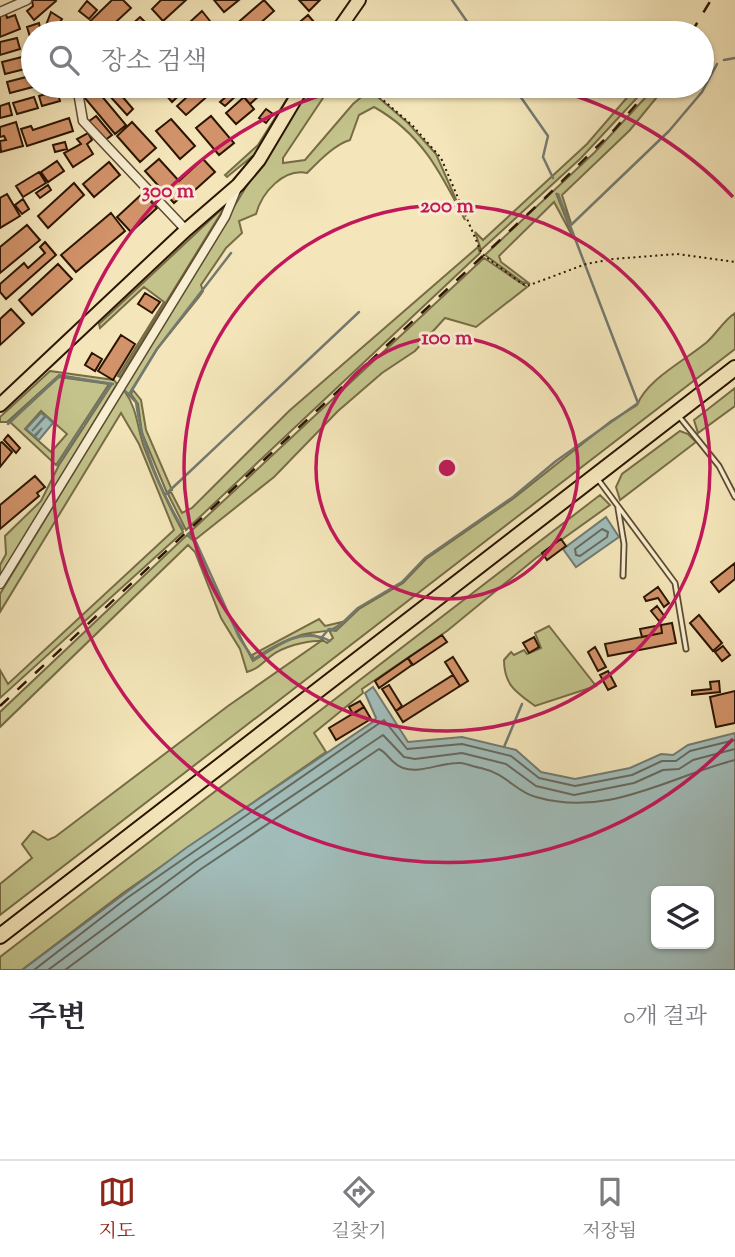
<!DOCTYPE html>
<html lang="ko">
<meta charset="utf-8">
<style>
:root{--surface:#fff;--page:#f7f7f7;--text:#2b2b33;--muted:#7c7c81;--line:#e1e1e2;--accent:#8f2418}
body{margin:0;font-family:"Sorts Mill Goudy","Noto Serif KR",serif;background:var(--page);color:var(--text)}
.controls{position:absolute;right:21px;bottom:21px;display:grid;overflow:hidden;border-radius:10px;box-shadow:0 2px 5px #0004}
.controls button{width:63px;height:63px;display:grid;place-items:center;padding:0;border:0;border-bottom:2px solid var(--line);background:var(--surface);color:var(--text);font:35px sans-serif}
.list{margin:0;padding:0;list-style:none}
h2{display:flex;justify-content:space-between;align-items:center;height:91px;margin:0;padding:0 28px;font-size:30px}
h2 small{font-size:23px;font-weight:400;color:var(--muted)}
.icon{flex:none;width:38px;height:38px;fill:none;stroke:currentColor;stroke-width:2;stroke-linecap:round;stroke-linejoin:round}
.map{position:relative;flex:none;width:735px;height:970px;overflow:hidden}
.search{position:absolute;background:var(--surface);box-shadow:0 2px 5px #0004;left:21px;right:21px;top:21px;height:77px;display:flex;align-items:center;gap:18px;box-sizing:border-box;padding:0 24px;border-radius:38px;color:var(--muted);font-size:26px}
.sheet{height:189px;background:var(--surface)}
nav{display:flex;justify-content:space-around;align-items:center;box-sizing:border-box;height:98px;border-top:2px solid var(--line);background:var(--surface);font-size:19px;color:var(--muted)}
nav a{display:grid;justify-items:center;gap:4px}
nav .on{color:var(--accent)}
.map>svg:first-child{display:block}
.green{fill:#c3c38b;stroke:#776c46;stroke-width:2;fill-rule:evenodd}
.water{fill:#a1bdba;stroke:#727a70;stroke-width:2;fill-rule:evenodd}
.lines{fill:none;stroke-linecap:round;stroke-linejoin:round}
.shore{stroke:#66695e;stroke-width:2}
.stream{stroke:#727a70;stroke-width:2.5}
.building{fill:#d3936a;stroke:#2b1502;stroke-width:2}
.lane-casing{stroke:#5d4930;stroke-width:7}
.street-casing{stroke:#5d4930;stroke-width:11}
.primary-casing{stroke:#2b1502;stroke-width:16}
.highway-casing{stroke:#2b1502;stroke-width:18}
.path{stroke:#2b1502;stroke-width:2;stroke-dasharray:2 3.5;stroke-linecap:butt}
.lane{stroke:#f8efd2;stroke-width:3.5}
.street{stroke:#f8efd2;stroke-width:8}
.primary{stroke:#f4e6ba;stroke-width:12}
.highway{stroke:#f4e6ba;stroke-width:14}
.rail{stroke:#2b1502;stroke-width:2.5;stroke-dasharray:12 12;stroke-linecap:butt}
.ring{fill:none;stroke:#c2185b;stroke-width:3.5}
.centre{fill:#c2185b;stroke:#f8efd2;stroke-width:3.5}
.ring-label{font-size:21px;text-anchor:middle;font-weight:bold;fill:#c2185b;stroke:#f8efd2;stroke-width:6;stroke-linejoin:round;paint-order:stroke}
</style>
<div class="map">
<svg width="735" height="970" viewBox="0 0 735 970">
<rect width="100%" height="100%" fill="#f4e6ba"/>
<filter id="stains"><feTurbulence type="fractalNoise" baseFrequency=".00286" numOctaves="4"/><feColorMatrix values="0 0 0 0 .2 0 0 0 0 .09 0 0 0 0 .02 0 0 0 .5 -.17"/></filter>
<radialGradient id="worn" r=".72"><stop offset=".6" stop-color="#630" stop-opacity="0"/><stop offset="1" stop-color="#630" stop-opacity=".3"/></radialGradient>
<path class="green" d="M295,86H299L260,150L227,177L225,175L258,145Z
M307,86H331L283,158V163L305,160L353,104L365,94L357,86H365L408,123L436,154L465,220C441,173 421,133 374,107L359,115L350,140C335,144 318,162 307,173C284,168 262,192 256,214L239,221L242,233L226,248L201,285L203,291L199,297L157,349L129,394L125,392C137,408 137,427 144,447C155,476 168,505 183,532L0,698V670L8,684L174,530L139,444L121,413L0,612V594Z
M637,86H648L581,158L481,250L475,232L483,240L587,144Z
M656,86H666L630,130L562,195L571,223L556,193L574,239L554,202L499,256L501,262L530,284L522,282L485,255L595,152Z
M226,205L120,377L118,376L164,302L144,287L100,328L99,324Z
M478,247L480,253L186,530L168,494L171,492L182,513L192,508L289,411Z
M484,258L527,287L476,327L445,318L415,351L382,373L338,411L274,477L196,539L189,533Z
M735,313V349L0,915V884L32,858L22,844L33,831L48,840L55,837L228,706L321,641C307,640 282,647 271,656C261,664 259,668 247,672L240,649L221,618L195,552L188,545L0,727V712L187,535L196,543L209,577L253,661C268,652 294,633 312,635C318,635 322,640 327,643L333,638L329,630L336,631L359,609L403,583L426,559L514,498L611,421L637,405C647,379 686,360 707,342C717,333 724,320 735,313Z
M50,371L114,380L117,384L0,578V565L6,554L5,536L41,501L59,465L112,384L59,375L7,422H0V417Z
M59,377L109,384L56,465L10,422ZM41,411L67,434L51,452L25,429Z
M735,388V406L698,433L694,420Z
M133,390L141,400L146,430L172,490L167,493L142,433L138,404L131,394Z
M680,431L688,434L696,442L620,500L616,487L622,474Z
M600,495L610,505L536,558L447,631L362,689L363,693L314,733L326,752L123,893L22,970H0V957Z
M319,619L325,626L342,622C331,635 316,630 301,635C284,641 269,648 254,659L252,655Z
M549,626L596,686L535,706C516,692 504,685 504,660L511,652L514,655L524,650L527,654L541,648L535,633Z"/>
<path class="water" d="M41,413L45,416L32,431L46,416L53,423L39,440L35,437L42,428L34,436L26,429Z
M606,517L619,537L576,567L563,549Z
M373,687L408,742L462,737L516,750L541,772L575,779L630,768L661,754L673,755L688,745L735,733V970H22L186,848L374,721L376,718L365,693ZM656,891H709V944H656Z"/>
<g class="lines">
<path class="shore" d="M602,529L608,532L607,537L580,556L576,555L575,549Z
M34,970L127,898L384,720L407,749L462,744L511,756L539,778L575,786L632,775L662,761H676L690,751L735,740
M48,970L195,861L383,735L404,757L415,759L462,753L506,764L536,786L574,795L634,783L663,770L679,769L693,760L735,749
M65,970L201,869L379,749C388,753 391,764 403,768C421,774 441,762 461,763C467,764 475,767 481,768C507,774 516,792 536,797C609,818 668,777 735,760"/>
<path class="stream" d="M452,0L475,33
M724,60L735,58
M513,86L548,136L543,157L553,178
M571,225L669,131L702,92L717,64
M125,391L136,402C142,447 160,490 183,529
M129,395L157,349L231,253
M8,424L59,376L113,384
M84,424L111,384
M57,465L82,427
M166,494L359,312
M188,534L196,542L239,637L254,660C277,644 303,627 330,641
M322,637L329,629L335,630L358,608L402,582L425,558L513,497L556,461L638,403L558,194
M504,747L522,704"/>
</g>
<path class="building" d="M32,0H55L56,1L34,20L27,11L33,6Z
M112,0H123L131,8L104,33H78Z
M161,0H186L163,21L152,9Z
M214,0H239L224,12Z
M264,0L274,11L249,33H226Z
M299,0H320L309,11Z
M87,1L97,10L89,19L79,11Z
M202,11L210,21L196,33H178Z
M51,12L62,19L53,33H43Z
M6,14L7,18L15,15L20,29L0,37V16Z
M308,15L320,29L314,33H287Z
M140,17L152,29L148,33H122Z
M39,23L41,33L30,37L27,27Z
M17,38L20,49L0,55V42Z
M26,56L29,68L5,74L2,62Z
M30,76L33,87L10,93L7,82Z
M175,86H189L172,102L165,94Z
M199,86H219L186,115L177,106Z
M247,86H266L268,88L250,104L239,92Z
M95,88L126,125L115,134L84,97Z
M115,88L133,109L127,115L108,94Z
M234,90L238,94L225,106L220,102Z
M57,91L60,101L42,106L39,96Z
M34,97L38,108L17,114L13,103Z
M244,97L254,109L236,124L226,113Z
M9,103L12,115L0,118V106Z
M266,109L273,114L266,123L259,118Z
M96,116L112,135L104,141L88,122Z
M211,116L234,143L219,155L196,128Z
M69,118L73,131L27,146L21,129L31,126L33,130Z
M171,119L195,146L180,159L156,131Z
M16,122L23,146L1,152L0,141L6,140L4,136L0,137V127Z
M132,122L156,148L140,162L117,136Z
M88,133L92,140L87,144L93,154L73,167L64,153L81,144L77,139Z
M65,142L67,149L55,152L53,145Z
M159,159L179,181L203,159L215,172L186,198L183,195L174,203L145,171Z
M57,161L64,171L48,182L41,172Z
M109,162L120,175L94,197L83,184Z
M39,172L46,183L23,197L16,186Z
M74,183L84,195L48,228L38,216Z
M48,185L51,190L40,198L36,193Z
M143,193L157,208L131,232L117,217Z
M7,194L20,216L0,228V198Z
M23,199L29,209L22,214L15,205Z
M111,213L125,231L76,272L61,255Z
M27,225L40,240L0,273V247Z
M45,242L56,255L6,299L0,292V284L24,263L28,268L45,253L40,247Z
M58,264L72,279L32,315L19,300Z
M145,293L160,302L152,313L138,304Z
M11,309L24,323L0,345V319Z
M121,335L135,344L113,380L98,371Z
M92,353L102,359L95,371L85,365Z
M8,435L20,448L16,453L4,440Z
M2,442L12,452L0,467V443Z
M35,476L45,487L37,493L39,496L0,529V505Z
M561,539L566,546L547,560L542,553Z
M735,563V579L719,592L711,582Z
M658,587L669,603L664,607L658,598L646,601L644,597Z
M657,606L665,617L659,621L651,611Z
M699,615L722,643L713,651L690,623Z
M672,623L676,643L608,656L605,644L662,633L661,625Z
M661,625L662,633L642,637L640,629Z
M442,635L447,642L413,665L408,658Z
M534,637L539,647L529,653L523,643Z
M723,646L730,655L722,661L715,652Z
M595,647L606,667L598,671L588,652Z
M453,657L468,681L460,686L445,662Z
M408,658L412,665L379,688L375,681Z
M608,671L616,686L608,690L600,675Z
M453,675L460,686L403,722L396,711Z
M719,681L720,692L692,695V691L711,689L710,682Z
M389,685L402,706L396,711L382,689Z
M735,691V723L716,727L710,697Z
M360,701L364,707L353,714L349,707Z
M364,707L371,719L336,740L329,728Z"/>
<g class="lines">
<g class="lane-casing">
<path id="lane" d="M678,415L719,466L735,497
M597,478L675,583L686,649
M618,508L624,544L623,576"/>
</g>
<g class="street-casing">
<path id="street" d="M0,12L27,0
M77,86L83,121L186,230
M0,584L225,217L237,188"/>
</g>
<g class="primary-casing">
<path id="primary" d="M336,33L359,0
M0,405L186,230L238,185L259,160L303,86"/>
</g>
<g class="highway-casing">
<path id="highway" d="M0,936L735,368"/>
</g>
<path class="path" d="M367,86L413,126L441,158L482,254L521,283L527,286L586,264L613,259L677,254L735,262"/>
<use href="#lane" class="lane"/>
<use href="#street" class="street"/>
<use href="#primary" class="primary"/>
<use href="#highway" class="highway"/>
<path class="rail" d="M691,33L711,0
M0,706L545,198L614,130L652,86"/>
</g>
<g class="ring">
<circle cx="447" cy="468" r="131"/>
<circle cx="447" cy="468" r="263"/>
<path d="M733 739A394 394 0 1 1 348 87M546 87A394 394 0 0 1 733 197"/>
</g>
<circle cx="447" cy="468" r="10" class="centre"/>
<g class="ring-label">
<text x="168" y="197">300 m</text>
<text x="447" y="212">200 m</text>
<text x="447" y="344">100 m</text>
</g>
<rect width="100%" height="100%" filter="url(#stains)"/>
<rect width="100%" height="100%" fill="url(#worn)"/>
</svg>
<div class="controls">
<button><svg class="icon" aria-label="layers" viewBox="0 0 24 24"><path d="M12 4l9 5-9 5-9-5zM3 14l9 5 9-5"/></svg></button>
</div>
<div class="search"><svg class="icon" aria-label="search" viewBox="0 0 24 24"><circle cx="10" cy="10" r="6"/><path d="M15 15l6 6"/></svg>장소 검색</div>
</div>
<section class="sheet">
<h2>주변<small>0개 결과</small></h2>
<ul class="list">
</ul>
</section>
<nav>
<a class="on"><svg class="icon" aria-label="map" viewBox="0 0 24 24"><path d="M3 6l6-2 6 2 6-2v14l-6 2-6-2-6 2zM9 4v14M15 6v14"/></svg>지도</a>
<a><svg class="icon" aria-label="directions" viewBox="0 0 24 24"><path d="M12 3l9 9-9 9-9-9zM9 14v-3h6M13 9l2 2-2 2"/></svg>길찾기</a>
<a><svg class="icon" aria-label="saved" viewBox="0 0 24 24"><path d="M7 4h10v16l-5-4-5 4z"/></svg>저장됨</a>
</nav>
